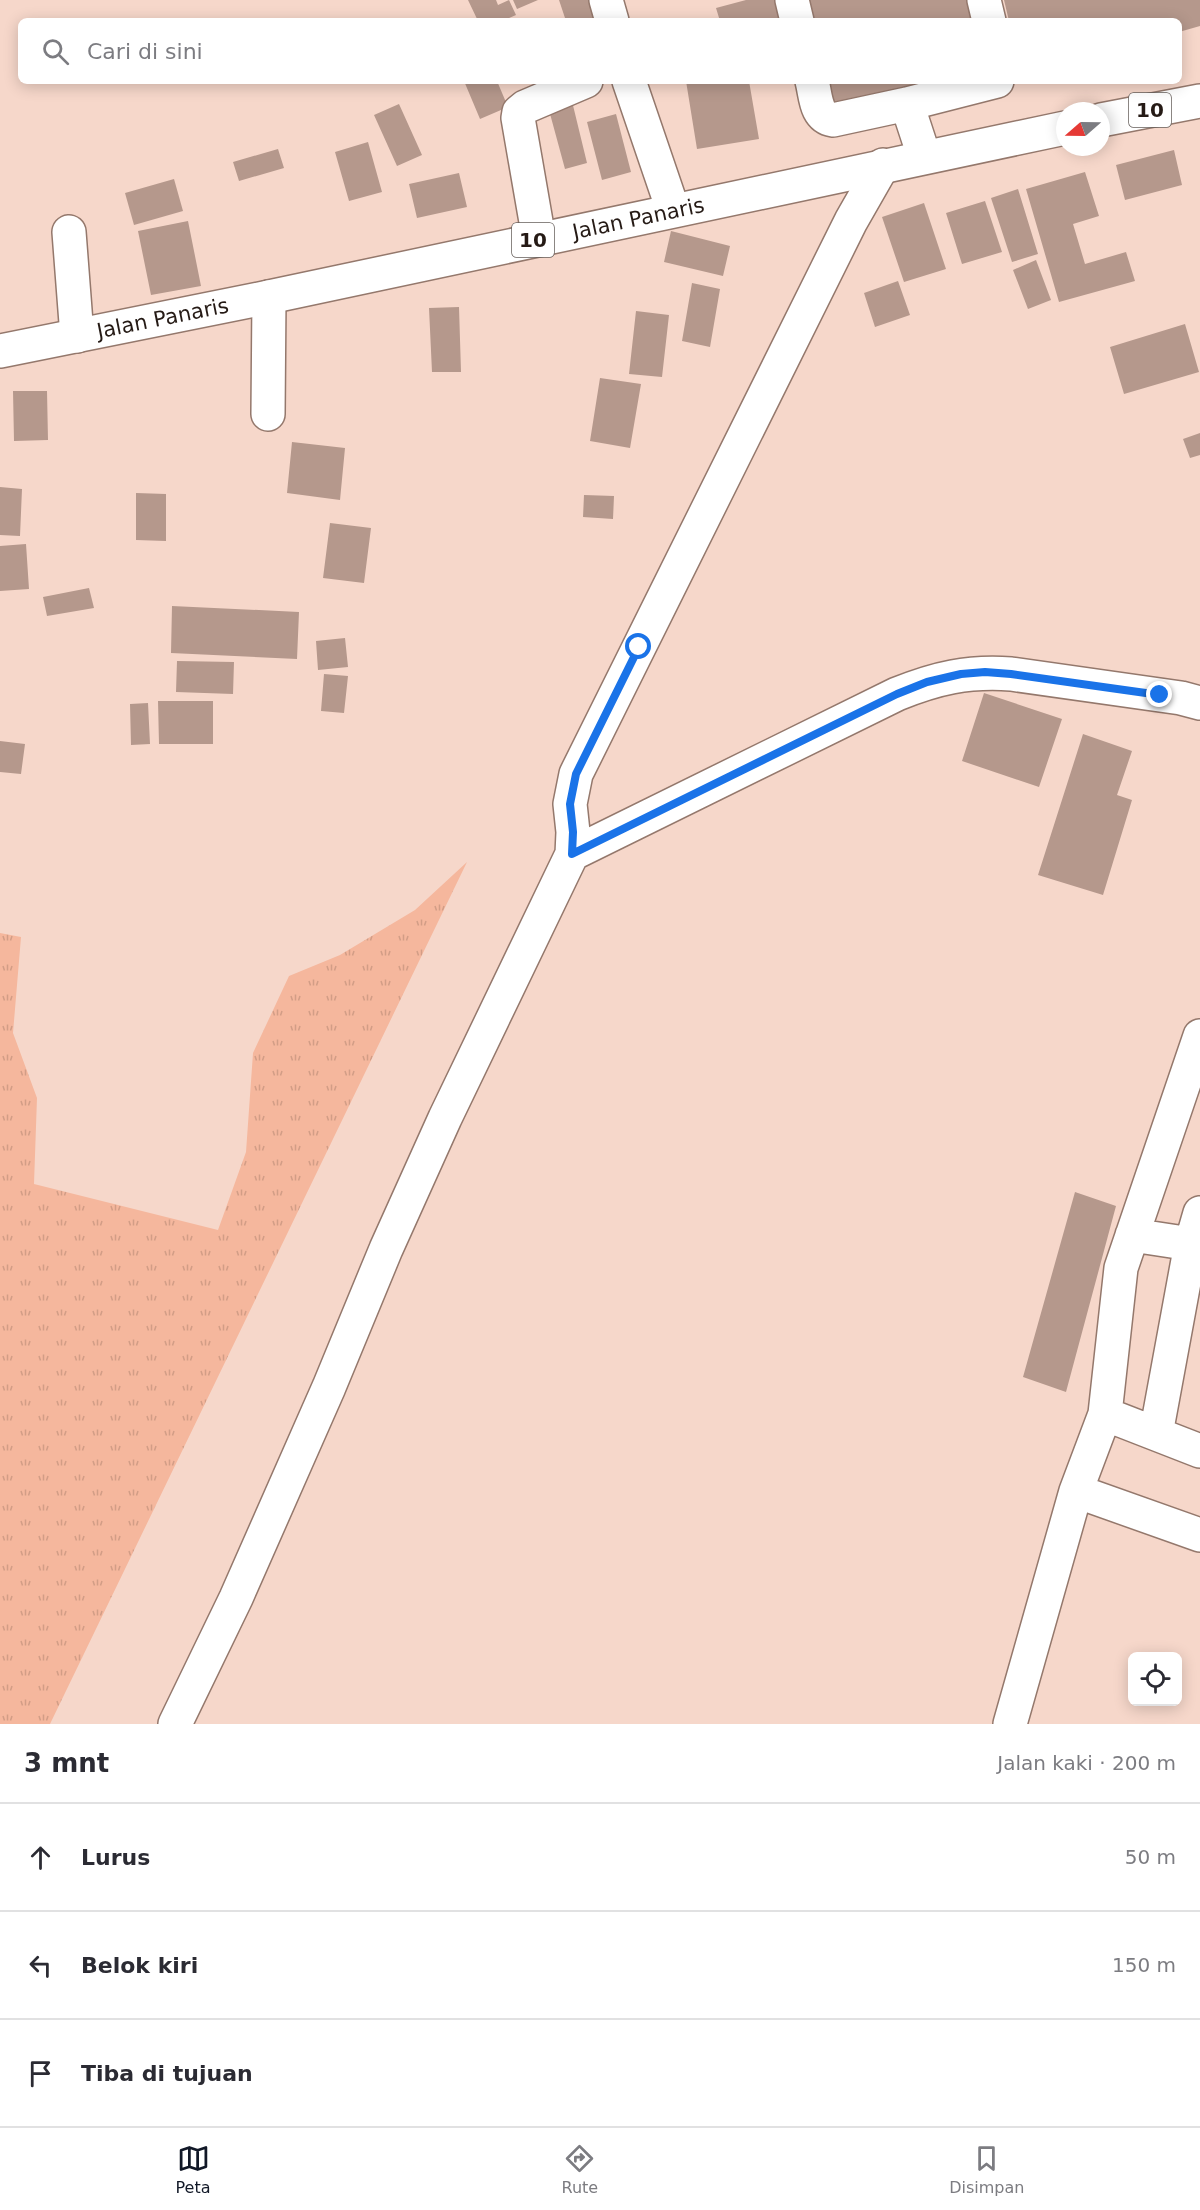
<!DOCTYPE html>
<html lang="id">
<meta charset="utf-8">
<style>
:root{--surface:#fff;--page:#f7f7f7;--text:#2b2b33;--muted:#7c7c81;--line:#e1e1e2;--accent:#111827}
body{margin:0;font-family:"DejaVu Sans",sans-serif;background:var(--page);color:var(--text)}
.controls{position:absolute;right:18px;bottom:18px;display:grid;overflow:hidden;border-radius:9px;box-shadow:0 3px 15px #0003}
.controls button{width:54px;height:54px;display:grid;place-items:center;padding:0;border:0;border-bottom:2px solid var(--line);background:var(--surface);color:var(--text);font:30px sans-serif}
.compass{position:absolute;left:1056px;top:102px;width:54px;height:54px;border-radius:50%;background:var(--surface);box-shadow:0 3px 15px #0003;rotate:250deg}
.stop{position:absolute;width:18px;height:18px;margin:-14px;border:4px solid #1a73e8;border-radius:50%;background:#fff}
.stop.end{background:#1a73e8;border-color:#fff;box-shadow:0 2px 6px #0008}
.list{margin:0;padding:0;list-style:none}
h2{display:flex;justify-content:space-between;align-items:center;height:78px;margin:0;padding:0 24px;font-size:26px}
h2 small{font-size:20px;font-weight:400;color:var(--muted)}
.list li{display:grid;grid-template-columns:39px 1fr auto;gap:18px;align-items:center;box-sizing:border-box;height:108px;padding:0 24px;border-top:2px solid var(--line)}
.list b{display:block;font-size:22px;white-space:nowrap}
.list em{font-size:20px;font-style:normal;color:var(--muted)}
.icon{flex:none;width:33px;height:33px;fill:none;stroke:currentColor;stroke-width:2;stroke-linecap:round;stroke-linejoin:round}
.map{position:relative;flex:none;width:1200px;height:1724px;overflow:hidden}
.search{position:absolute;background:var(--surface);box-shadow:0 3px 15px #0003;left:18px;right:18px;top:18px;height:66px;display:flex;align-items:center;gap:15px;box-sizing:border-box;padding:0 21px;border-radius:9px;color:var(--muted);font-size:22px}
.sheet{height:402px;background:var(--surface)}
nav{display:flex;justify-content:space-around;align-items:center;box-sizing:border-box;height:84px;border-top:2px solid var(--line);background:var(--surface);font-size:16px;color:var(--muted)}
nav a{display:grid;justify-items:center;gap:3px}
nav .on{color:var(--accent)}
.map>svg:first-child{display:block}
.grass{fill:url(#grass-tufts)}
.building{fill:#b5988c}
.lines{fill:none;stroke-linecap:round;stroke-linejoin:round}
.minor-casing{stroke:#94786c;stroke-width:36}
.highway-casing{stroke:#94786c;stroke-width:36}
.minor{stroke:#fff;stroke-width:33}
.highway{stroke:#fff;stroke-width:33}
.route{stroke:#1a73e8;stroke-width:8}
.labels{text-anchor:middle;stroke-width:4.5;stroke-linejoin:round;paint-order:stroke}
.shield{fill:#fff;stroke:#665f5b;stroke-width:1.5}
.shield-label{font-size:20px;font-weight:bold;fill:#251a15}
.street-label{font-size:21px;fill:#251a15;stroke:#fff}
</style>
<div class="map">
<svg width="1200" height="1724" viewBox="0 0 1200 1724">
<defs>
<pattern id="grass-tufts" width="24" height="20" patternUnits="userSpaceOnUse" patternTransform="scale(1.5)"><rect width="24" height="20" fill="#f5b79d"/><path d="M3 7l-1-3M5 7V3M7 7l1-3M15 17l-1-3M17 17v-4M19 17l1-3" fill="none" stroke="#d29d86"/></pattern>
</defs>
<rect width="100%" height="100%" fill="#f6d7ca"/>
<path class="grass" d="M467,862L50,1724H0V933L21,937L13,1033L37,1098L34,1184L218,1230L246,1152L253,1053L289,976L340,955L415,910Z"/>
<path class="building" d="M468,0H496L498,5L509,0L516,15L502,21H478Z
M513,0H538L517,9Z
M559,0H591L599,21H566Z
M746,0H777L783,21H720L716,8Z
M801,0H975L980,21H807Z
M1004,0H1200V26L1179,32V21H1009Z
M464,81H497L508,107L480,119Z
M686,81H749L759,139L697,149Z
M822,81H922L923,82L829,106Z
M570,93L587,163L565,169L546,99Z
M399,104L422,155L397,166L374,115Z
M616,114L631,172L602,180L587,122Z
M368,142L382,192L349,201L335,152Z
M278,149L284,168L239,181L233,162Z
M1174,150L1182,185L1125,200L1116,165Z
M1085,172L1099,216L1073,224L1085,264L1126,252L1135,281L1059,302L1026,189Z
M459,173L467,207L417,218L409,184Z
M174,179L183,211L134,225L125,193Z
M1018,189L1038,254L1012,262L991,198Z
M985,201L1002,252L962,264L946,213Z
M924,203L946,269L904,282L882,217Z
M188,221L201,286L151,295L138,231Z
M671,231L730,246L723,276L664,262Z
M1036,260L1051,300L1028,309L1013,270Z
M898,281L910,315L875,327L864,293Z
M692,283L720,289L710,347L682,341Z
M459,307L461,372H432L429,308Z
M636,311L669,315L662,377L629,374Z
M1185,324L1199,372L1124,394L1110,347Z
M600,378L641,384L630,448L590,441Z
M13,391H47L48,440L14,441Z
M1200,433V455L1190,458L1183,439Z
M292,442L345,448L340,500L287,493Z
M0,487L22,489L20,536L0,535Z
M136,493L166,494V541L136,540Z
M584,495L614,496L613,519L583,517Z
M330,523L371,528L364,583L323,578Z
M26,544L29,589L0,591V546Z
M89,588L94,608L47,616L43,597Z
M172,606L299,612L297,659L171,653Z
M345,638L348,667L318,670L316,641Z
M177,661L234,662L233,694L176,692Z
M324,674L348,676L344,713L321,711Z
M984,693L1062,719L1039,787L962,761Z
M158,701H213V744H159Z
M148,703L150,744L131,745L130,704Z
M1083,734L1132,751L1117,795L1132,800L1103,895L1038,875Z
M0,741L25,744L21,774L0,772Z
M1075,1192L1116,1206L1066,1392L1023,1377Z"/>
<g class="lines">
<g class="minor-casing">
<path id="minor" d="M606,0L612,21
M792,0L797,21
M984,0L989,21
M629,81L673,210
M812,81C816,96 815,117 833,120L907,104L997,81
M907,104L924,156
M69,232L77,336
M539,239L518,118L519,112L525,107L586,81
M268,414L269,297
M572,854L897,694C937,678 967,671 1011,674L1181,698L1200,703
M1132,1235L1191,1244
M1105,1414L1200,1451
M1156,1434L1191,1244L1200,1213
M1076,1491L1200,1535
M175,1724L236,1598L329,1387L386,1249L445,1118L572,854L573,832L570,804L576,774L851,221L883,165
M1010,1724L1076,1491L1105,1414L1121,1268L1200,1036"/>
</g>
<g class="highway-casing">
<g id="highway">
<path d="M1101,120L1200,101"/>
<path id="s1" d="M0,351L269,297L1065,128"/>
</g>
</g>
<use href="#minor" class="minor"/>
<use href="#highway" class="highway"/>
</g>
<g class="lines">
<path class="route" d="M639,647L576,774L570,804L573,832L572,854L897,694L927,682L961,674L985,672L1011,674L1160,695"/>
</g>
<g class="labels">
<g class="shield">
<rect x="1129" y="93" width="42" height="34" rx="4.5"/>
<rect x="512" y="223" width="42" height="34" rx="4.5"/>
</g>
<g class="shield-label">
<text x="1150" y="117">10</text>
<text x="533" y="247">10</text>
</g>
<g class="street-label">
<text dy="7" stroke="none"><textPath href="#s1" startOffset="652">Jalan Panaris</textPath></text>
<text dy="7" stroke="none"><textPath href="#s1" startOffset="166">Jalan Panaris</textPath></text>
</g>
</g>
</svg>
<div class="controls">
<button><svg class="icon" aria-label="locate" viewBox="0 0 24 24"><circle cx="12" cy="12" r="6"/><path d="M12 2v4M12 18v4M2 12h4M18 12h4"/></svg></button>
</div>
<svg class="compass" viewBox="-18 -18 36 36"><path d="M0-13l5 13h-10z" fill="#e53935"/><path d="M0 13l5-13h-10z" fill="#7c7c81"/></svg>
<div class="stop" style="left:639px;top:647px"></div>
<div class="stop end" style="left:1160px;top:695px"></div>
<div class="search"><svg class="icon" aria-label="search" viewBox="0 0 24 24"><circle cx="10" cy="10" r="6"/><path d="M15 15l6 6"/></svg>Cari di sini</div>
</div>
<section class="sheet">
<h2>3 mnt<small>Jalan kaki · 200 m</small></h2>
<ul class="list">
<li><svg class="icon" aria-label="ahead" viewBox="0 0 24 24"><path d="M12 20V5M6 11l6-6 6 6"/></svg><div><b>Lurus</b></div><em>50 m</em></li>
<li><svg class="icon" aria-label="left" viewBox="0 0 24 24"><path d="M17 20v-9H6M10 6l-5 5 5 5"/></svg><div><b>Belok kiri</b></div><em>150 m</em></li>
<li><svg class="icon" aria-label="arrive" viewBox="0 0 24 24"><path d="M6 21V4h12l-3 4 3 4H6"/></svg><div><b>Tiba di tujuan</b></div></li>
</ul>
</section>
<nav>
<a class="on"><svg class="icon" aria-label="map" viewBox="0 0 24 24"><path d="M3 6l6-2 6 2 6-2v14l-6 2-6-2-6 2zM9 4v14M15 6v14"/></svg>Peta</a>
<a><svg class="icon" aria-label="directions" viewBox="0 0 24 24"><path d="M12 3l9 9-9 9-9-9zM9 14v-3h6M13 9l2 2-2 2"/></svg>Rute</a>
<a><svg class="icon" aria-label="saved" viewBox="0 0 24 24"><path d="M7 4h10v16l-5-4-5 4z"/></svg>Disimpan</a>
</nav>
